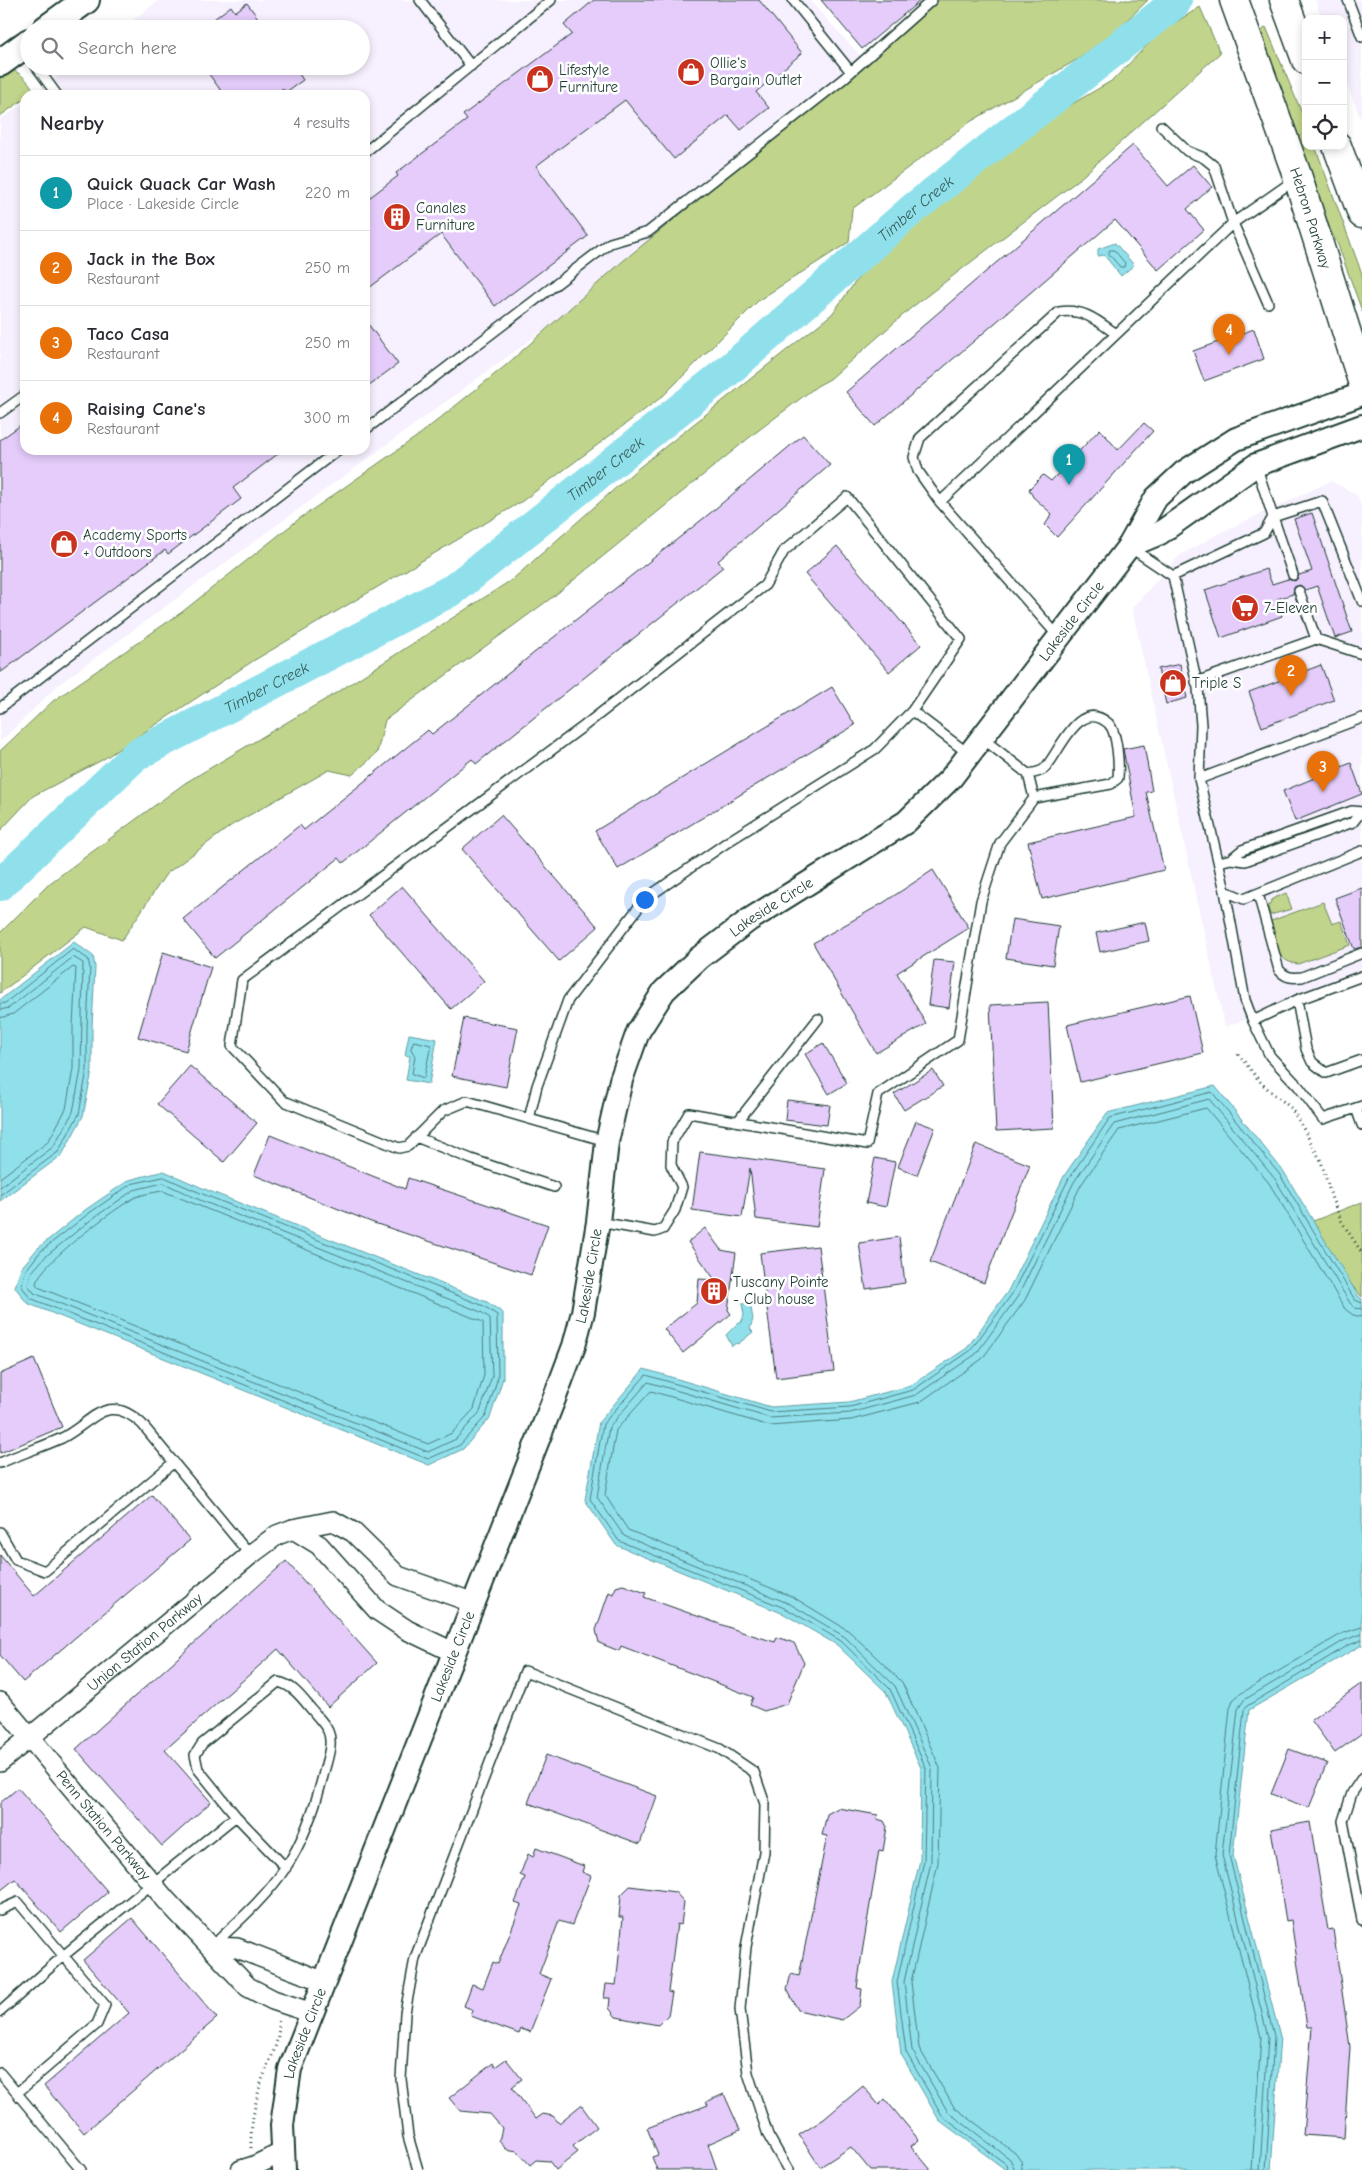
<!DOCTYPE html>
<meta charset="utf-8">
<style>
:root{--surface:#fff;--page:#f7f7f7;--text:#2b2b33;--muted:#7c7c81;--line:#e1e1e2;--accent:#c8321e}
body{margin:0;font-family:"Comic Neue",sans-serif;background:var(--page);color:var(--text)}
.controls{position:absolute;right:15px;top:15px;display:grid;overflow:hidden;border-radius:10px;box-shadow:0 2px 8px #0003}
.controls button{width:45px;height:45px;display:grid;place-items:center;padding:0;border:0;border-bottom:1px solid var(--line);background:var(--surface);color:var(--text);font:25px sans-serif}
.you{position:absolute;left:644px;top:899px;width:18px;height:18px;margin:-12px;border:4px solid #fff;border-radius:50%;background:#1a73e8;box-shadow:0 0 0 8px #1a73e833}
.badge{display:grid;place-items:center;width:32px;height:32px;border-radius:50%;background:var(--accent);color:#fff;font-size:16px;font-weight:700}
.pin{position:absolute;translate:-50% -41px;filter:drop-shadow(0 1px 2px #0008)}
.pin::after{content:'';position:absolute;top:26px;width:18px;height:15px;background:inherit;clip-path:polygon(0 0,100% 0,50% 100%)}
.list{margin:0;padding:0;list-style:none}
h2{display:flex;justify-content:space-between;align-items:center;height:65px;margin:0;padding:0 20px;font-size:21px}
h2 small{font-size:16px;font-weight:400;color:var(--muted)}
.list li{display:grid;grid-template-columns:32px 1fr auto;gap:15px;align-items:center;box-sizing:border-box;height:75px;padding:0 20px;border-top:1px solid var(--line)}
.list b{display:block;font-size:19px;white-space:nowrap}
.list p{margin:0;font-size:16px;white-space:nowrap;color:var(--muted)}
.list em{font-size:16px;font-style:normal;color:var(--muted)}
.icon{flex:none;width:28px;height:28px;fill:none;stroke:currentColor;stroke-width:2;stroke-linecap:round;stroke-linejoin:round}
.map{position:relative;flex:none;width:1362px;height:2170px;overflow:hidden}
.search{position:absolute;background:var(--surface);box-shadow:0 2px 8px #0003;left:20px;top:20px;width:350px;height:55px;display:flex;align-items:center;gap:12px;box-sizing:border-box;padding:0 18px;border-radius:28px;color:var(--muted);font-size:19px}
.panel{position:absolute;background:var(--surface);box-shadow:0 2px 8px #0003;left:20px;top:90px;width:350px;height:365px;border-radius:15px}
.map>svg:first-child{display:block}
.built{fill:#f7f0fe}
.green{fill:#c0d58b;stroke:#708960}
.water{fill:#90e0ec;stroke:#639fa2}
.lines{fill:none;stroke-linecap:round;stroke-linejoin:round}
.shore{stroke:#4c7e7e;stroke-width:1}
.river{stroke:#90e0ec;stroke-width:32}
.building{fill:#e5ccfb;stroke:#1f3d34}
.service-casing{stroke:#1f3d34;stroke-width:12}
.minor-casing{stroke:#1f3d34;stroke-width:22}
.tertiary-casing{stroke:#1f3d34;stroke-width:26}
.secondary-casing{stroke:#1f3d34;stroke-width:30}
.primary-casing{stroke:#1f3d34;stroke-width:31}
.path{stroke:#1f3d34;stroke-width:3;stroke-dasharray:1 4;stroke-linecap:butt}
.service{stroke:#fff;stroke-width:9}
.minor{stroke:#fff;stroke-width:19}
.tertiary{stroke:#fff;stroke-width:22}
.secondary{stroke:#fff;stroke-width:26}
.primary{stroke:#fff;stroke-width:28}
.labels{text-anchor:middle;stroke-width:5;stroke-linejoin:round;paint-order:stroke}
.poi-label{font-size:15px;fill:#1f3d34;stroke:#fff;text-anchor:start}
.street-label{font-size:15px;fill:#1f3d34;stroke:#fff}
.water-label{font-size:16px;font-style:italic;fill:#365e59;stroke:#fff}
</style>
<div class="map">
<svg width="1362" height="2170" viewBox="0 0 1362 2170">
<rect width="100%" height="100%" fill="#fff"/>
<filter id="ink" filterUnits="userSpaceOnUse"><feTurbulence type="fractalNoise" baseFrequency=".02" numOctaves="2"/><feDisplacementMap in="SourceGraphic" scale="10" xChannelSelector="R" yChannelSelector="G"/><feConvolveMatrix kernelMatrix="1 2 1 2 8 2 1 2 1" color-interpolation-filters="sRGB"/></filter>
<g filter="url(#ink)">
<path class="built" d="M159,0H809L869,65L556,321L58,685L0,742V120L25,102V450H365V95H34L71,66H361V29H121Z
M1315,0H1362V122L1343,74V19H1322Z
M1331,481L1357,495L1362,509V976L1225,1027L1132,608L1179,556L1218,534Z"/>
<path class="green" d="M933,0H1148L1118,29L1078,59L970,122L852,209L849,242L759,300L663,396L521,502L253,661L102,760L33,796L0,831V751L53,701L182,612L299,519L419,435L505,366L623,261L906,30Z
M1200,7L1220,53L1077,181L911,308L830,379L817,386L755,433L554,596L385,720L377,753L352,775L329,770L232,825L166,874L122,940L86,927L0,993V933L50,883L185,783L336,693L513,579L636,470L832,314L872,259L930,206L1055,114L1113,80L1160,32Z
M1266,27L1306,123V146H1315L1362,274V311L1338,245L1314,198L1256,36Z
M13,70C23,75 32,84 35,95H25V100L24,99L0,116V77Z
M1286,893L1292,909L1270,915L1268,908L1272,899Z
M1323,902L1332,924L1341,921L1350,945L1298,964C1275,962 1275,940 1271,921Z
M1362,1202V1297L1333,1264L1308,1223Z"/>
<path class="water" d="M1115,243L1134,265L1121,276L1104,255L1098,256V249Z
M74,942L93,956L95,967L92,1026V1071L83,1116L62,1155L0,1201V1000Z
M409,1034L437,1039L429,1084L406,1080L410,1056L405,1055Z
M1215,1086L1284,1172L1359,1297L1362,1299V1645L1249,1710L1233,1855L1280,2036L1271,2170H1006L939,2120L901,2054L892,1982L920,1860L921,1768L886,1692L837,1645L784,1614L616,1545L585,1500L599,1422L644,1369L771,1407L849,1402L910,1386L967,1348L1008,1291L1064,1176L1107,1113Z
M164,1171L207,1190L487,1302L503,1313V1378L490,1418L463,1449L429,1465L27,1303L15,1287L21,1268L38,1248L85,1210L129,1180Z
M750,1303L753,1319L750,1329L753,1332L738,1344L736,1343L732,1346L726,1335L738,1323H741L744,1315L742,1304Z"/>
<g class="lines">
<path class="shore" d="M1110,250H1114L1125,263L1124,267H1120L1109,254Z
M0,1004L5,1003L73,949L88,959L90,968L87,1026V1070L79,1114L58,1152L0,1195
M0,1010L9,1008L73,957L83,963L81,1070L73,1112L53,1147L0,1187
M0,1018L13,1014L73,967L76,968L73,1026V1069L66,1109L48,1142L0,1178
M414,1041L431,1045L424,1078L412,1074L415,1056L411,1049Z
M164,1177L205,1195L484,1306L497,1315L498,1377L486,1416L460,1445L428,1459L30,1298L21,1285L26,1270L41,1251L88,1214L131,1184Z
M164,1183L202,1201L481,1312L490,1318L492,1376L480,1412L456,1439L428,1452L34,1293L28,1285L31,1273L46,1256L92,1219L134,1190Z
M163,1191L483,1322L484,1375L474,1409L452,1433L428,1444L38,1287L36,1283C42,1262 115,1208 136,1197C144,1194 155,1192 163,1191Z
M1008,2170L1006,2164L943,2117L906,2052L897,1982L924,1861L926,1768L890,1689L841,1641L787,1609L619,1541L590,1499L603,1424L646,1375L771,1412L850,1407L913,1390L970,1351L1012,1294L1069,1178L1110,1118L1212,1092L1280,1175L1355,1300L1362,1303
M1015,2170L1010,2159L948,2112L912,2050L904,1982L931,1862L932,1768L895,1686L845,1637L790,1604L624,1536L597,1497L609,1427L648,1382L770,1418L850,1413L916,1395L976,1354L1018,1296L1074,1182L1114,1124L1209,1099L1275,1179L1350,1303L1355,1308L1362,1309
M1022,2170L1021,2161L1015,2153L954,2107L919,2048L911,1982L938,1863L940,1768L902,1682L849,1631L793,1597L628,1530L605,1495L616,1430L651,1391L770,1426L851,1420L920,1402L982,1359L1025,1300L1081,1185L1119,1130L1206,1108L1269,1183L1345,1309L1353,1315L1362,1317
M1252,2170L1261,2037L1215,1855L1230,1708L1233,1700L1240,1694L1343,1633L1362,1627
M1260,2170L1268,2037L1222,1855L1238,1709L1244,1700L1345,1640L1362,1634
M1266,2170L1274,2036L1229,1855L1244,1710L1247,1706L1349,1645L1362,1640"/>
<path class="river" id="s1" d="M0,885L136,755L454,589L729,370L914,208L1175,3L1176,0"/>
</g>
<path class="building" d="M594,0H759L802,53L756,92L769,108L741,130L728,115L674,159L625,100L536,166L588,236L495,306L441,234L365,291V201L398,176L396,173L467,120L463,115L572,34L564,25Z
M821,0H921L862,49Z
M247,3L266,29H201L231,6L235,12Z
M203,66H294L303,80L286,92L283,88L273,95H224Z
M1133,145L1168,186L1193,165L1212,187L1187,209L1204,230L1158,270L1115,220L875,426L846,392Z
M365,320L398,364L365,388Z
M1254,329L1264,359L1204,381L1193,351Z
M25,422V450H283L233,488L241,499L168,554L165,550L0,673V440Z
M1144,423L1153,431L1057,537L1045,525L1052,514L1033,497L1029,489L1043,475L1051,481L1100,429L1118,450Z
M803,435L830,465L718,561L723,567L476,764L472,759L343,863L339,858L215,958L183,919L300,825L304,830L428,730L432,734L709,514Z
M1312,513L1352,632L1335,638L1317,586L1305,590L1300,585L1294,587L1293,594L1277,599L1282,616L1221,638L1205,590L1266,569L1272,584L1288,579L1295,581L1299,575L1312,571L1294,519Z
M837,546L921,645L889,672L805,574Z
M1180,664L1187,698L1166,704L1158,669Z
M1321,665L1334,700L1262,727L1249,692Z
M832,687L855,725L618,869L595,831Z
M1144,745L1152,791L1146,792L1164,870L1042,899L1028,842L1136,817L1123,749Z
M1351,763L1362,794L1295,821L1283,791Z
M501,815L598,927L559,961L462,849Z
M933,870L969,928L897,973L926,1024L876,1053L813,943L883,903Z
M402,886L484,981L451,1009L369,915Z
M1362,888V947L1354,949L1335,898Z
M1012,919L1059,926L1053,965L1006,958Z
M1145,922L1149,941L1100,952L1096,933Z
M163,952L211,967L186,1051L138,1037Z
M934,960L955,962L949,1008L928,1005Z
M1190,996L1203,1053L1080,1082L1067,1025Z
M1048,1002L1054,1128L996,1131L990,1005Z
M464,1018L518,1028L506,1087L452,1076Z
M823,1043L847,1083L829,1094L805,1054Z
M190,1066L257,1123L224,1162L157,1104Z
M933,1070L943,1086L904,1110L894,1094Z
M787,1100L830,1105L827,1125L785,1120Z
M916,1121L935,1128L917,1175L898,1167Z
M270,1135L405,1189L408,1178L548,1225L531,1275L371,1222L254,1175Z
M976,1144L1030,1165L984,1283L930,1262Z
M700,1152L825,1169L817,1227L756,1219L750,1168L742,1217L692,1210Z
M875,1158L895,1162L886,1207L866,1203Z
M705,1228L721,1250L736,1253L728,1310L731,1314L683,1353L664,1329L697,1303L699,1279L715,1280L688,1242Z
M899,1237L905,1283L866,1289L859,1243Z
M818,1246L834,1371L776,1378L760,1253Z
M34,1359L62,1427L0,1453V1374Z
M152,1495L190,1540L23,1682L0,1655V1555L34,1596Z
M286,1561L377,1663L328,1707L278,1649L165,1750L211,1802L162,1846L76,1749Z
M623,1585L646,1593L644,1597L742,1632L775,1642L777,1637L794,1643L804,1663L787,1704L764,1711L750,1705L753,1697L621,1646L619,1651L599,1643L596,1630L609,1592L613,1594L616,1587Z
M1362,1683V1733L1335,1753L1311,1720Z
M1289,1749L1327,1763L1309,1808L1271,1794Z
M546,1755L657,1796L640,1844L528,1803Z
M18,1788L108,1892L61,1932L15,1879L0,1891V1803Z
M838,1808L878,1815L877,1819L884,1821L887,1827L883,1851L879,1850L862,1953L857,1988L862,1989L860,2006L842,2020L798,2010L787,1989L791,1974L799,1976L827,1836L822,1835L827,1814Z
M1310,1822L1328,1930L1333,1929L1350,2047L1344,2138L1303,2135L1312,2027H1307L1291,1920L1286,1921L1271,1829Z
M536,1848L584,1866L582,1872L591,1876L572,1925L559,1921L539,1974L551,1979L530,2032L521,2029L519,2034L471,2016L473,2010L464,2006L472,1984L483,1988L493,1962L498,1964L521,1905L515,1903L525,1877L520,1875L528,1854L533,1857Z
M630,1886L675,1892L684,1902L681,1925L677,1924L668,1992L672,1993L668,2015L658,2025L616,2017L609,2008L610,1998H604L606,1984L616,1985L623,1917H619L621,1895Z
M132,1918L217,2018L84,2133L44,2086L129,2013L83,1960Z
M506,2059L522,2079L512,2087L536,2119L543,2114L553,2116L559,2123L581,2105L597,2127L573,2146L578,2152L556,2170L549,2161L536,2160L530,2165L517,2151L506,2149L499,2141L502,2128L490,2114L460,2111L449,2098L493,2063L495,2067Z
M863,2086L879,2105L885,2099L919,2140L911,2146L931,2170H870L851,2147L820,2167L799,2135L824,2119Z
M724,2094L740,2130L708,2144L717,2170H657L652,2157L658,2155L647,2128L708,2105L706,2102Z"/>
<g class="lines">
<g class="service-casing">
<path id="service" d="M420,0L471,66
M793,0L851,72
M1348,0L1362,37
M36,66L57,95
M1161,126L1187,151L1204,158L1214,166L1233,223L1268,303
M365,152L551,0
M0,413L25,395
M365,430L610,243L648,232L843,79L932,0
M940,502L918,471L914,457L920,438L1059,312C1083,308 1098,321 1116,334
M1131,548L1173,576L1264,533L1273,517L1256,465
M1293,575L1273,517L1322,501L1362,601
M1173,576L1198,688L1201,725L1199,779
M1299,591L1316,639
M1058,636L940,502L1233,223L1296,179
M1196,682L1316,639L1362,654
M0,708L338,450
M912,711L969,754
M1362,718L1199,779L1225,891L1244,899L1362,851
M982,738L1028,774L1034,798
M1231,859L1242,850L1352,811L1362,812
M1219,862L1231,859L1245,861L1353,822L1360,813
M1225,891L1245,1000L1253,1021L1297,1000L1362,976
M1258,894L1279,970C1286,978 1292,978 1302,977L1362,953
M1297,1000L1306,1049L1312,1062L1326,1073L1362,1060
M1253,1021L1270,1056L1299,1087L1323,1119L1362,1106
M1356,1108L1362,1125
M529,1119L537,1086L568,1000L645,899L729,841L875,749L912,711L961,639L847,497L784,551L765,585L584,726L242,980L232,1046L284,1101L399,1148L408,1146L443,1111L467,1101L606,1141
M738,1121L818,1019
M416,1137L471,1159L554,1187
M599,1222L655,1232L663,1229L675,1210L682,1187L671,1165L672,1142L689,1113L867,1144L878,1094L958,1040L981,901L1000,843L1034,798L1111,784L1118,778C1119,766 1118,732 1108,723C1078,698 1060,752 1045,768C1042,772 1033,773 1028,774
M0,1463C20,1454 42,1447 62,1438C93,1422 107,1391 142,1424L250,1555
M0,1532L16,1560L45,1571L174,1462
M1362,1778L1352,1793L1343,1821L1362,1920
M0,1910L18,1902L105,2005L97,2024L17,2093
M213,1945C239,1921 267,1896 286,1867C304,1840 315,1807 323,1776C326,1762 334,1744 328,1731C325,1724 317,1716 312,1710C302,1698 293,1685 278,1682L202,1744L195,1755L198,1769L236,1816L286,1868
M0,2012L63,1956L236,1816
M0,2073L81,2170
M418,2170L408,2136L401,2079L405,2013L415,1958L525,1671L720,1749L754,1772L765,1804L764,1852L746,1947L740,2009L748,2073L768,2135L788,2170"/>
</g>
<g class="minor-casing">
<g id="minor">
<path d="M293,1529L319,1545L377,1610L407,1630L455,1653"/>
<path id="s2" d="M0,1702L166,1900L248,1987L273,2000L312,2013"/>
<path id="s3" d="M0,1762L250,1555L277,1535L293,1529L333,1521L353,1532L398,1576L474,1603"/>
<path d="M211,1947L237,1948L325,1982"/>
<path d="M241,2170L254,2166L283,2152"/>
</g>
</g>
<g class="tertiary-casing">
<g id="tertiary">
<path d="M1129,546L1160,533L1256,465L1362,426"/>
<path id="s4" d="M284,2170L282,2125L290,2069L556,1394L574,1346L583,1312L598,1222L607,1142L621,1080L638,1032L664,991L699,958L749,920L906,822L951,778L1129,546L1156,498L1184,472L1236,439L1362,394"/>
</g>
</g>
<g class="secondary-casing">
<path id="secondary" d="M46,29L86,0
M0,63L29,42"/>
</g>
<g class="primary-casing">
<g id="primary">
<path id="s5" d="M1234,0L1298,178L1362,381"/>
<path d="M1284,0L1306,60"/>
<path d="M1337,146L1362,214"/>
</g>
</g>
<path class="path" d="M1238,1054L1262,1084L1291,1108L1303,1128L1321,1161L1332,1199L1342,1222L1362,1253
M251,2148C250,2127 255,2103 261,2083C268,2062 282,2041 278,2019"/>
<use href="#service" class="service"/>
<use href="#minor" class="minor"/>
<use href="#tertiary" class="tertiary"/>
<use href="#secondary" class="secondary"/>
<use href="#primary" class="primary"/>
</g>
</g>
<defs>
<g id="shop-disc" transform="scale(1.4375)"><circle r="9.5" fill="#c8321e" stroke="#fff"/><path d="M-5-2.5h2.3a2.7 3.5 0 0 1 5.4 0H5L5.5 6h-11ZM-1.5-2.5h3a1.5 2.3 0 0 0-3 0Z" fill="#fff"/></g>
<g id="building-disc" transform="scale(1.4375)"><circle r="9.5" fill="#c8321e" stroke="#fff"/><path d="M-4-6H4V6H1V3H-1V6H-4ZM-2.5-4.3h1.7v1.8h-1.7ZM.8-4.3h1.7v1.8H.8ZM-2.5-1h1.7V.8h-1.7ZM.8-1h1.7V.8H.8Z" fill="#fff"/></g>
<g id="supermarket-disc" transform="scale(1.4375)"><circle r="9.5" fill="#c8321e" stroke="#fff"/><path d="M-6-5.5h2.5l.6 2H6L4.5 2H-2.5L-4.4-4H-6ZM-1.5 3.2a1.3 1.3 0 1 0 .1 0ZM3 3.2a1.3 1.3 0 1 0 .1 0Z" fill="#fff"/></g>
</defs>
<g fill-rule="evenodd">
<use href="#shop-disc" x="691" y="72"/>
<use href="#shop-disc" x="540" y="79"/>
<use href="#building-disc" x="397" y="217"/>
<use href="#shop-disc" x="64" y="544"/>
<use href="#supermarket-disc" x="1245" y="608"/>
<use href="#shop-disc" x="1173" y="683"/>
<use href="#building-disc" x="714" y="1291"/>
</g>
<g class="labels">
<g class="poi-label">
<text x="710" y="68">Ollie's<tspan x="710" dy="17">Bargain Outlet</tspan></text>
<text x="559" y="75">Lifestyle<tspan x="559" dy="17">Furniture</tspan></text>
<text x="416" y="213">Canales<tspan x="416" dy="17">Furniture</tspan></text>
<text x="83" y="540">Academy Sports<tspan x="83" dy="17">+ Outdoors</tspan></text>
<text x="1264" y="613">7-Eleven</text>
<text x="1192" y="688">Triple S</text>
<text x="733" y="1287">Tuscany Pointe<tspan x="733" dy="17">- Club house</tspan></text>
</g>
<g class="street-label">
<text dy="5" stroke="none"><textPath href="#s5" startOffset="231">Hebron Parkway</textPath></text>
<text dy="5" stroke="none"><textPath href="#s4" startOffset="1805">Lakeside Circle</textPath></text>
<text dy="5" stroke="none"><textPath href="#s4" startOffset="1385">Lakeside Circle</textPath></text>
<text dy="5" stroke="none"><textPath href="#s4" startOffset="950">Lakeside Circle</textPath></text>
<text dy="5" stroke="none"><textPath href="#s3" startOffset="188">Union Station Parkway</textPath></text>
<text dy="5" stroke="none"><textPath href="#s4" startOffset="545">Lakeside Circle</textPath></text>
<text dy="5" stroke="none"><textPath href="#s2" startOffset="161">Penn Station Parkway</textPath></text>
<text dy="5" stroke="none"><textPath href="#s4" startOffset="140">Lakeside Circle</textPath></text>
</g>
<g class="water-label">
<text dy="6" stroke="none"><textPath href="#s1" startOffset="1145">Timber Creek</textPath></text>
<text dy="6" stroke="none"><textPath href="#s1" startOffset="740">Timber Creek</textPath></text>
<text dy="6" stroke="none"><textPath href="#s1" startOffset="335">Timber Creek</textPath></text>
</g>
</g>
</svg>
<div class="controls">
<button>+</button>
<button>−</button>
<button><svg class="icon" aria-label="locate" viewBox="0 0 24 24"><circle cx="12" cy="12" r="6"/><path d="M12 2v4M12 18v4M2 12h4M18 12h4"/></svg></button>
</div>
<div class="you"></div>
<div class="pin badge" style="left:1069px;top:485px;background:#0f9aa8">1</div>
<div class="pin badge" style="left:1291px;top:696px;background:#e8710a">2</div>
<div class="pin badge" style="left:1323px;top:792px;background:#e8710a">3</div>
<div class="pin badge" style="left:1229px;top:355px;background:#e8710a">4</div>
<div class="search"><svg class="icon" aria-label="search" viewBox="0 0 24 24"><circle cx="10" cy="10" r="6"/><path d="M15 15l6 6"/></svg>Search here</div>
<section class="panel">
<h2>Nearby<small>4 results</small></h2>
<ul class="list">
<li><span class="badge" style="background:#0f9aa8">1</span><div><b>Quick Quack Car Wash</b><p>Place · Lakeside Circle</p></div><em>220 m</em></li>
<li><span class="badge" style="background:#e8710a">2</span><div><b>Jack in the Box</b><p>Restaurant</p></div><em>250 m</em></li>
<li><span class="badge" style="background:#e8710a">3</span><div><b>Taco Casa</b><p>Restaurant</p></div><em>250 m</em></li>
<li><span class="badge" style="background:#e8710a">4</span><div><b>Raising Cane's</b><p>Restaurant</p></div><em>300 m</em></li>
</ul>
</section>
</div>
